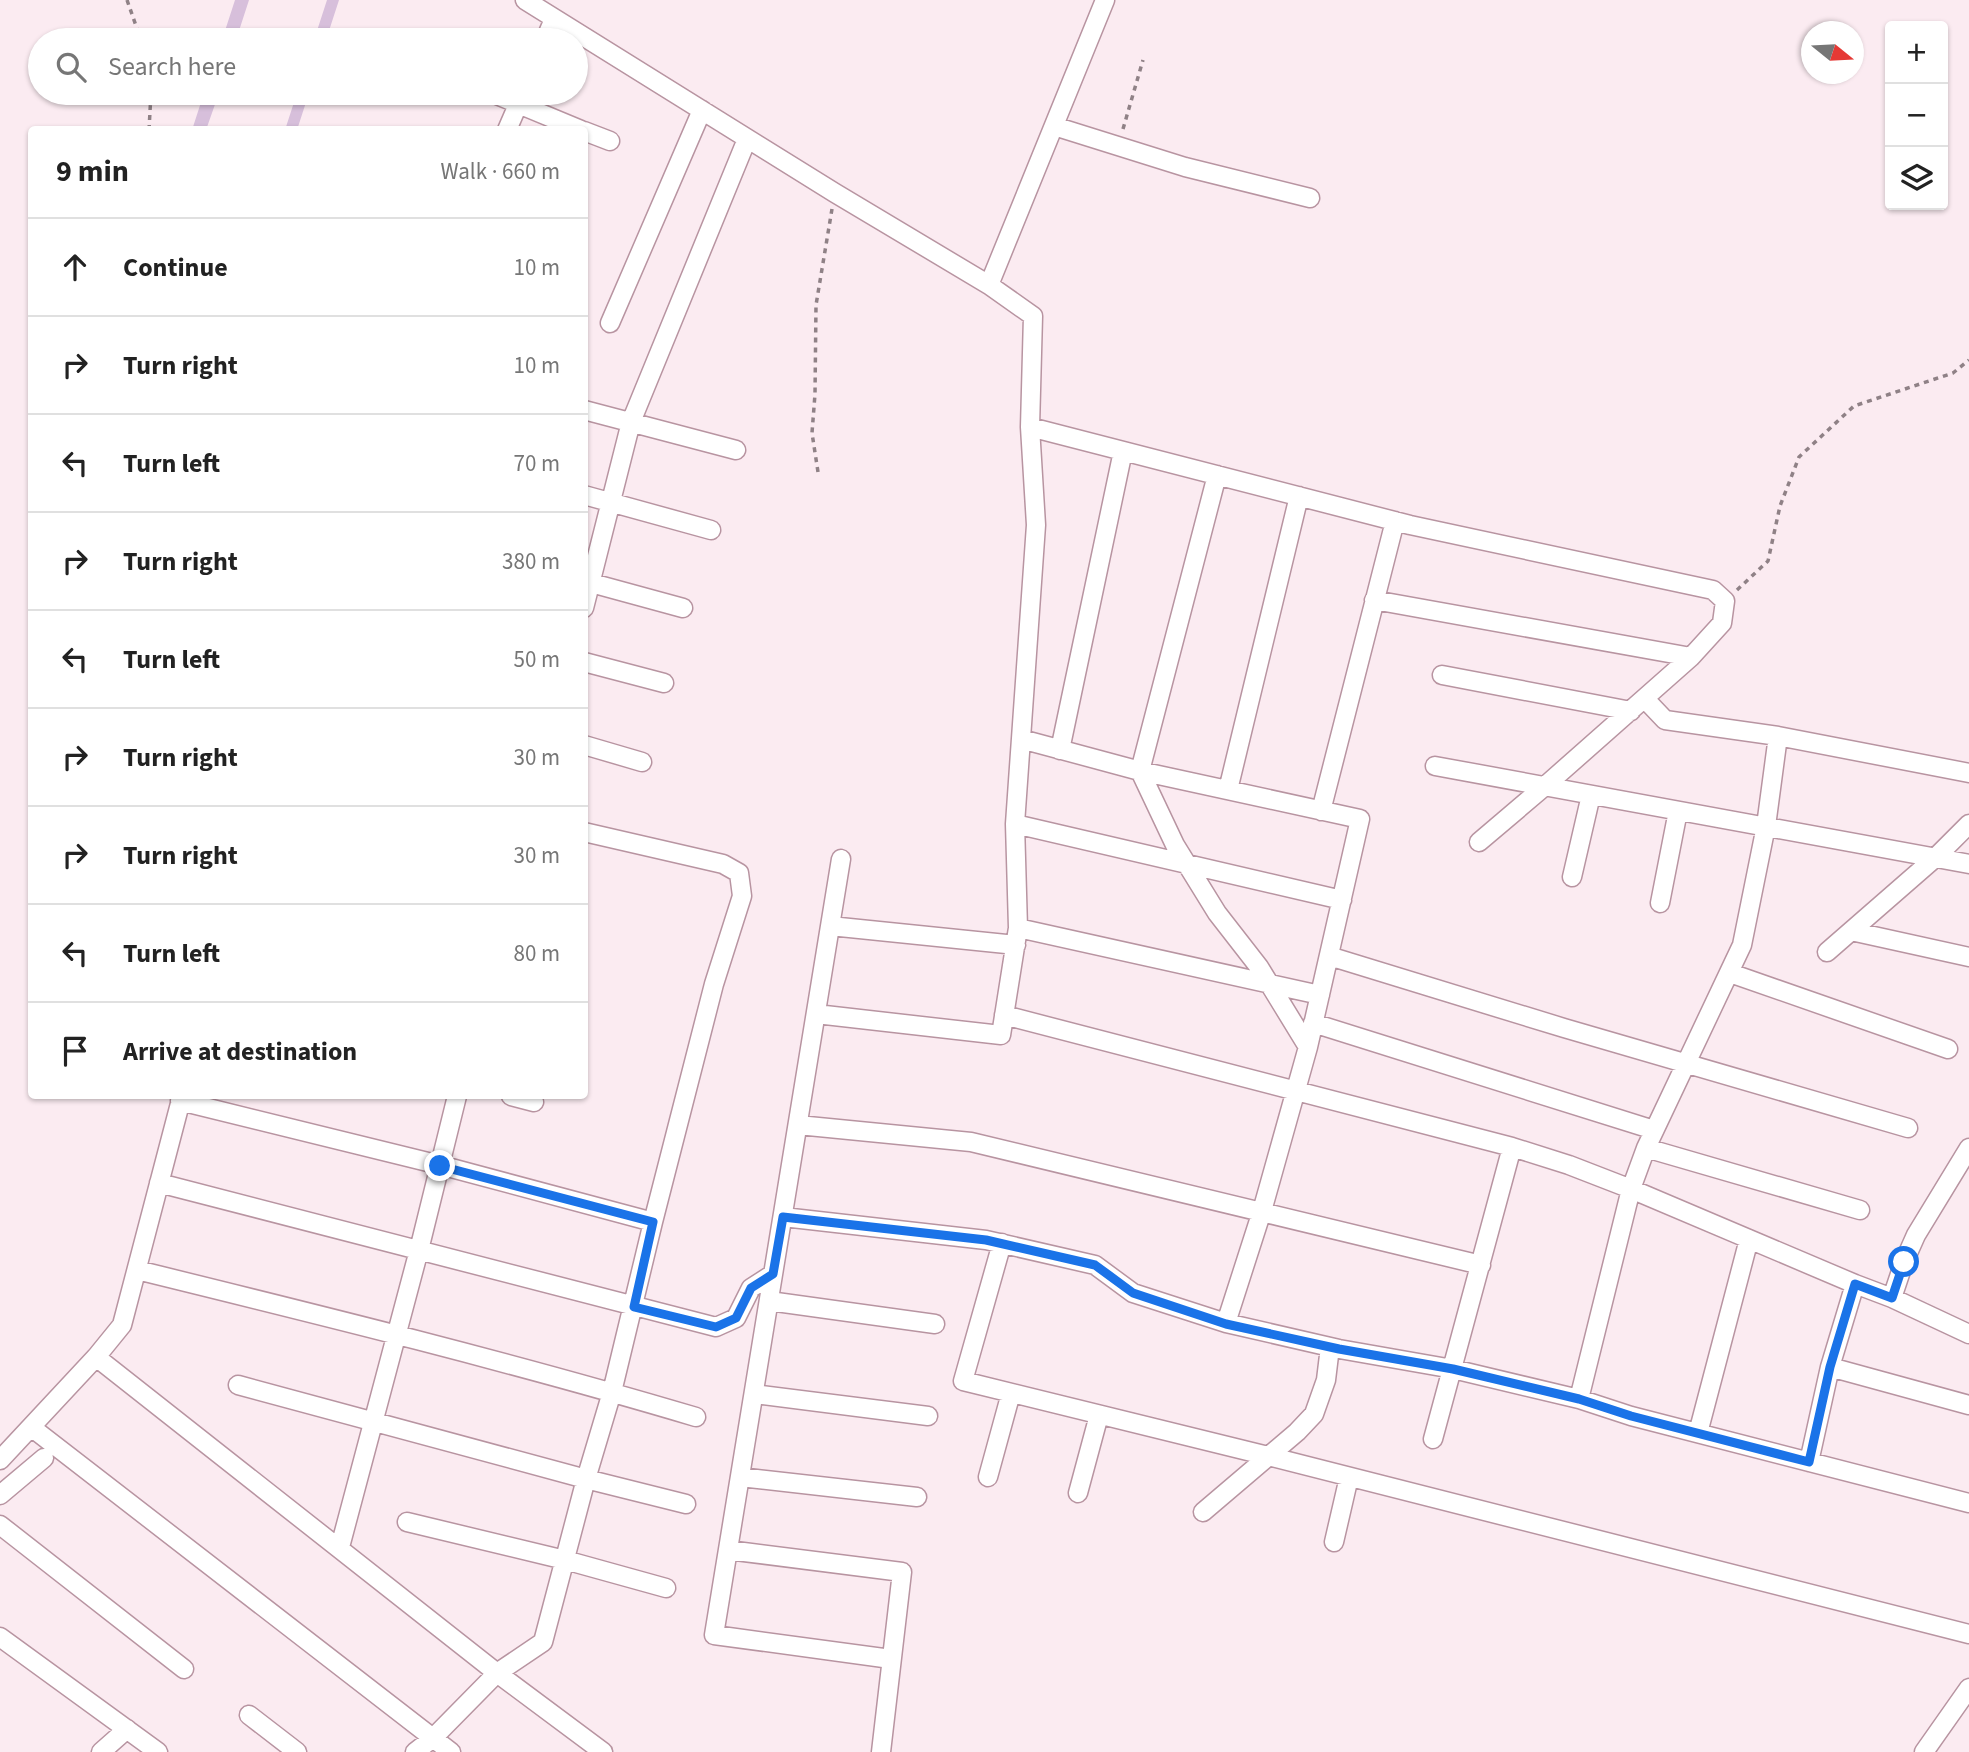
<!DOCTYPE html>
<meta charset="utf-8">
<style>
:root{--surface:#fff;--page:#f6f6f6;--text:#222;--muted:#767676;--line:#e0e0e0}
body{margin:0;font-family:"Source Sans 3",sans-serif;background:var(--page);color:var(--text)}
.controls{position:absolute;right:21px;top:21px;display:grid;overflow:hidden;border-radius:7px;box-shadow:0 2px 5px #0004}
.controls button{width:63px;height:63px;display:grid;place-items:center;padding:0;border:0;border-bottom:2px solid var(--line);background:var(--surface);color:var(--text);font:35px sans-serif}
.compass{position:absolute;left:1801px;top:21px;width:63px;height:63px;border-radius:50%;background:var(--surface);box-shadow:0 2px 5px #0004;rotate:108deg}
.stop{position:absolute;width:21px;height:21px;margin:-16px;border:5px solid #1a73e8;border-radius:50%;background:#fff}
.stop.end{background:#1a73e8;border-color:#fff;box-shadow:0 2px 7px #0008}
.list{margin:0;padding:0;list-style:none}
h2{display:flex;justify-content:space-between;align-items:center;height:91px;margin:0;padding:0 28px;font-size:30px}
h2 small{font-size:23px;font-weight:400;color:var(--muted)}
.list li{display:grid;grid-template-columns:46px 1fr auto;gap:21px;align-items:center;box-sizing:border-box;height:98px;padding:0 28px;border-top:2px solid var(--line)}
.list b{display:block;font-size:26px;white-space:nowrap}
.list em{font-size:23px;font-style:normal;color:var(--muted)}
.icon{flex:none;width:38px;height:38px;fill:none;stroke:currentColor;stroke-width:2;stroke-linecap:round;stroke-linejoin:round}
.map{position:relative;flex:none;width:1969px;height:1752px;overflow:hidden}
.search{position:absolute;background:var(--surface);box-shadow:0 2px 5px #0004;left:28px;top:28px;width:560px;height:77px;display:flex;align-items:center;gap:18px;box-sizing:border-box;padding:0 24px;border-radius:38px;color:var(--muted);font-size:26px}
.panel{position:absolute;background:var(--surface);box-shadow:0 2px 5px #0004;left:28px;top:126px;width:560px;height:973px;border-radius:7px}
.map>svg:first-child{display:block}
.building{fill:#d7bfdb}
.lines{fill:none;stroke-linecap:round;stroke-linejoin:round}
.minor-casing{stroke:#b894a1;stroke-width:21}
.path{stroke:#8f8186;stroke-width:3.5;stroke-dasharray:5 5;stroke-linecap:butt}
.minor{stroke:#fff;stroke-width:18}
.route{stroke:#1a73e8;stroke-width:9}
</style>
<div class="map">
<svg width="1969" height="1752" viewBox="0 0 1969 1752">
<rect width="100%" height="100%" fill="#fbebf1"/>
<path class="building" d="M235,0H249L236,40H222Z
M327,0H339L326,40H314Z
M204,93H219L206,130H192Z
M297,93H309L297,130H285Z"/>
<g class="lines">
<g class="minor-casing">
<path id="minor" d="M525,0L835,193L989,285L1033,316L1030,427L1036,525L1015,824L1018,928L1001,1035L816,1014
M545,40L554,19
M492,93L581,130
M1054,126L1185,167L1310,198
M507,130L523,93
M584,131L610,141
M989,285L1105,0
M610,323L702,110
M584,410L736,450
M1030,427L1410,525L1713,590L1725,601L1722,623L1691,657L1545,786L1479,842
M1217,475L1140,771L1175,845L1217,913L1259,967L1308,1047
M584,495L711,530
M584,581L683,608
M1374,600L1691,657
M584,608L631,422L747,139
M584,662L664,683
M1442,675L1631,711
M1645,699L1665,720L1778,736L1969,773
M1021,739L1140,771L1360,819L1308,1047L1262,1211L1226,1323
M584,745L642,762
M1060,750L1123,451
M1435,766L1969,864
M1228,790L1299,496
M1321,811L1395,521
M1015,824L1342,900
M841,859L714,1635L891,1659
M1572,877L1591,795
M1660,903L1678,811
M830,926L1016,945
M1018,928L1320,995
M1851,931L1969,957
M1827,952L1936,857L1969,824
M1329,956L1564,1028L1908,1128
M1730,973L1948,1049
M1004,1015L1512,1147L1569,1165L1631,1189L1855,1284L1892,1298L1969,1334
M1313,1023L1654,1130
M511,1096L534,1102
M180,1101L440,1165L653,1222
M798,1125L971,1142L1481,1265
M1646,1148L1860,1210
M159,1183L716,1327L736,1318L751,1288L773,1274
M783,1217L986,1240L1095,1265L1133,1293L1226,1323L1339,1349L1453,1369L1579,1399L1631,1416L1969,1503
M1002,1243L963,1381L1268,1456L1969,1634
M137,1270C324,1316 511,1362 696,1417
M1892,1298L1904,1262L1916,1235L1969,1148
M769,1301L935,1324
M96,1357L497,1673L603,1752
M1830,1367L1969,1405
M238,1385L586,1479L686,1504
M754,1394L928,1416
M1579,1399L1631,1189L1646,1148L1742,945L1766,826L1778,736
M31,1427L451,1752
M1698,1433L1749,1239
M1433,1439L1512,1147
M0,1460L96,1357L122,1325L182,1096
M1809,1462L1830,1367L1855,1284
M740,1477L917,1497
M988,1477L1011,1393
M1078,1493L1099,1415
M0,1495L44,1458
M1203,1512L1297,1432L1314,1414L1326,1380L1330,1347
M407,1522L565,1560L666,1588
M0,1525L184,1669
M1334,1542L1349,1477
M340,1547L419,1250L457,1096
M728,1550L902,1572L881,1752
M0,1637L158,1752
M249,1715L297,1752
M101,1752L127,1729
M415,1752L433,1738L497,1673L543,1642L586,1479L612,1392L653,1222L714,984L742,896L739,873L723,864L584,832
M1924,1752L1969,1688"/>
</g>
<path class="path" d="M127,0L141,40
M1123,129L1143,60
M149,130L151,93
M818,472L812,433L815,394L816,305L832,209
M1737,590L1768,561L1780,506L1799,457L1854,406L1953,373L1969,360"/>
<use href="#minor" class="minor"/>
</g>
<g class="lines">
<path class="route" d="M440,1166L653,1222L634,1307L716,1327L736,1318L751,1288L773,1274L783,1217L986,1240L1095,1265L1133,1293L1226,1324L1339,1349L1453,1369L1579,1399L1631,1416L1809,1462L1830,1367L1855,1284L1892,1298L1904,1262"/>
</g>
</svg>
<div class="controls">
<button>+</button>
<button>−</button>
<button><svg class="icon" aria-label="layers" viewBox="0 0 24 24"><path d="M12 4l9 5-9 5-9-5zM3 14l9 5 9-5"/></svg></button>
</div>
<svg class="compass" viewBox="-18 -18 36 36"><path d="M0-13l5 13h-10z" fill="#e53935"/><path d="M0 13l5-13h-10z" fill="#767676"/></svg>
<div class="stop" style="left:1904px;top:1262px"></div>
<div class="stop end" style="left:440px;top:1166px"></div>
<div class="search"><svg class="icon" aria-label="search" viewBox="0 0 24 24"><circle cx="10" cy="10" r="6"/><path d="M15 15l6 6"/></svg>Search here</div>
<section class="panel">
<h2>9 min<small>Walk · 660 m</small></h2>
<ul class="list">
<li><svg class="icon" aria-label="ahead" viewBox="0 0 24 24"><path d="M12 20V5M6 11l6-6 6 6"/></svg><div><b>Continue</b></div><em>10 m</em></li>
<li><svg class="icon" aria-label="right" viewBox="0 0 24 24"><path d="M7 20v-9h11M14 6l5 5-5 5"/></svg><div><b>Turn right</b></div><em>10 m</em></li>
<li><svg class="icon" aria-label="left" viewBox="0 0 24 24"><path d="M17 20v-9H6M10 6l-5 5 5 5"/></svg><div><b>Turn left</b></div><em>70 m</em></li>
<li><svg class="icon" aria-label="right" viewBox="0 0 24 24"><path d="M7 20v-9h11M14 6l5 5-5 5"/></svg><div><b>Turn right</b></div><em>380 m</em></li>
<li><svg class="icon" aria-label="left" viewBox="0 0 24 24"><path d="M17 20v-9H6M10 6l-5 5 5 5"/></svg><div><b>Turn left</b></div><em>50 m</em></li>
<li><svg class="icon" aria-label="right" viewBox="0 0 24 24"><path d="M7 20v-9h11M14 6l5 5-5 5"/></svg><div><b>Turn right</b></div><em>30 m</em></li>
<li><svg class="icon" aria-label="right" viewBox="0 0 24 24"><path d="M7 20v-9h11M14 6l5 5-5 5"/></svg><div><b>Turn right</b></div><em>30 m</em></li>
<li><svg class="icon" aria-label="left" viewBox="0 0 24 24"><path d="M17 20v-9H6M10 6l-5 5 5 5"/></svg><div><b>Turn left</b></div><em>80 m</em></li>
<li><svg class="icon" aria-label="arrive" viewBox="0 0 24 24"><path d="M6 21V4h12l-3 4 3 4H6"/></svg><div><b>Arrive at destination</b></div></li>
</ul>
</section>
</div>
